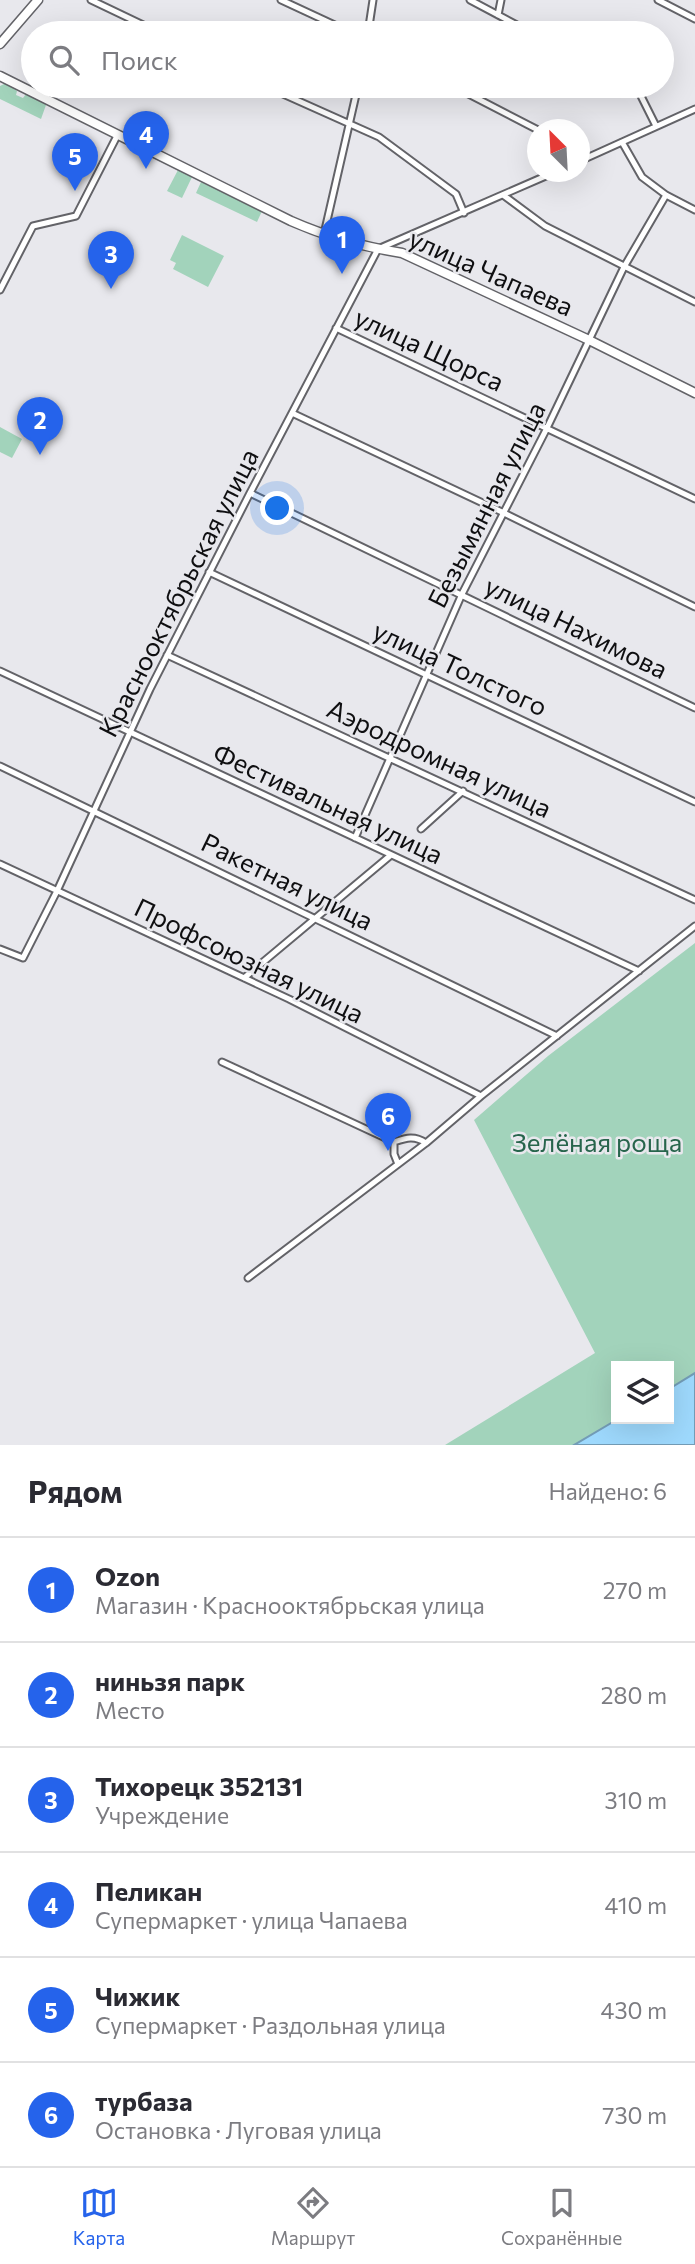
<!DOCTYPE html>
<html lang="ru">
<meta charset="utf-8">
<style>
:root{--surface:#fff;--page:#f2f2f3;--text:#2b2b33;--muted:#7c7c81;--line:#e1e1e2;--accent:#2563eb}
body{margin:0;font-family:Commissioner,sans-serif;background:var(--page);color:var(--text)}
.controls{position:absolute;right:21px;bottom:21px;display:grid;overflow:hidden;border-radius:0px;box-shadow:0 7px 28px #0002}
.controls button{width:63px;height:63px;display:grid;place-items:center;padding:0;border:0;border-bottom:2px solid var(--line);background:var(--surface);color:var(--text);font:35px sans-serif}
.compass{position:absolute;left:527px;top:119px;width:63px;height:63px;border-radius:50%;background:var(--surface);box-shadow:0 7px 28px #0002;rotate:336deg}
.you{position:absolute;left:278px;top:509px;width:24px;height:24px;margin:-18px;border:5px solid #fff;border-radius:50%;background:#1a73e8;box-shadow:0 0 0 10px #1a73e833}
.badge{display:grid;place-items:center;width:46px;height:46px;border-radius:50%;background:var(--accent);color:#fff;font-size:23px;font-weight:700}
.pin{position:absolute;translate:-50% -58px;filter:drop-shadow(0 2px 4px #0008)}
.pin::after{content:'';position:absolute;top:37px;width:24px;height:21px;background:inherit;clip-path:polygon(0 0,100% 0,50% 100%)}
.list{margin:0;padding:0;list-style:none}
h2{display:flex;justify-content:space-between;align-items:center;height:91px;margin:0;padding:0 28px;font-size:30px}
h2 small{font-size:23px;font-weight:400;color:var(--muted)}
.list li{display:grid;grid-template-columns:46px 1fr auto;gap:21px;align-items:center;box-sizing:border-box;height:105px;padding:0 28px;border-top:2px solid var(--line)}
.list b{display:block;font-size:26px;white-space:nowrap}
.list p{margin:0;font-size:23px;white-space:nowrap;color:var(--muted)}
.list em{font-size:23px;font-style:normal;color:var(--muted)}
.icon{flex:none;width:38px;height:38px;fill:none;stroke:currentColor;stroke-width:2;stroke-linecap:round;stroke-linejoin:round}
.map{position:relative;flex:none;width:695px;height:1445px;overflow:hidden}
.search{position:absolute;background:var(--surface);box-shadow:0 7px 28px #0002;left:21px;right:21px;top:21px;height:77px;display:flex;align-items:center;gap:18px;box-sizing:border-box;padding:0 24px;border-radius:38px;color:var(--muted);font-size:26px}
.sheet{height:721px;background:var(--surface)}
nav{display:flex;justify-content:space-around;align-items:center;box-sizing:border-box;height:98px;border-top:2px solid var(--line);background:var(--surface);font-size:19px;color:var(--muted)}
nav a{display:grid;justify-items:center;gap:4px}
nav .on{color:var(--accent)}
.map>svg:first-child{display:block}
.green{fill:#a2d3bb}
.water{fill:#9ed9fd;stroke:#739cb6;stroke-width:2}
.lines{fill:none;stroke-linecap:round;stroke-linejoin:round}
.street-casing{stroke:#636368;stroke-width:9}
.secondary-casing{stroke:#636368;stroke-width:11}
.street{stroke:#fff;stroke-width:5}
.secondary{stroke:#fff;stroke-width:8}
.labels{text-anchor:middle;stroke-width:5;stroke-linejoin:round;paint-order:stroke}
.street-label{font-size:26px;fill:#0f0f11;stroke:#e8e8ed}
.park-label{font-size:26px;fill:#27654c;stroke:#e8e8ed}
</style>
<div class="map">
<svg width="695" height="1445" viewBox="0 0 695 1445">
<rect width="100%" height="100%" fill="#e8e8ed"/>
<path class="green" d="M6,83L17,91L16,95L23,98L26,94L39,98L46,105L41,119L0,99V86Z
M178,170L192,177L182,198L167,191Z
M201,182L262,211L257,222L196,193Z
M182,235L224,256L208,287L173,269L176,263L170,260Z
M0,427L22,439L12,458L0,452Z
M695,943V1373L669,1389V1366H616L618,1419L574,1445H445L595,1353L474,1120L548,1056Z"/>
<path class="water" d="M695,1373V1445H574L618,1419H669V1389Z"/>
<g class="lines">
<g class="street-casing">
<path id="street" d="M91,0L160,33
M281,0L352,33
M470,0L532,33
M658,0L695,19
M498,15L501,0
M368,33L373,0
M265,86L379,137L456,194L464,213
M453,86L538,130
M631,86L638,90L656,126
M622,142L642,177L666,195L695,210
M580,161L695,109
M503,195L545,226L695,302
M324,234L358,86
M0,290L33,226L76,216L117,136
M336,328L695,499
M292,413L504,513L695,607
M250,493L695,708
M209,572L695,802
M167,655L695,900
M0,671L639,971
M0,766L557,1036
M421,829L463,791
M355,838L462,594L547,428L624,267L666,195
M0,864L289,999L481,1096
M0,949L23,958L57,891L150,689L250,493L378,249L555,172
M244,978L391,855
M222,1062L394,1142C406,1138 414,1135 426,1143
M394,1142V1154L398,1164
M248,1278L426,1143L481,1096L695,926"/>
</g>
<g class="secondary-casing">
<path id="secondary" d="M0,44L38,0
M0,76L291,221C325,236 364,247 402,253L589,340L695,393"/>
</g>
<use href="#street" class="street"/>
<use href="#secondary" class="secondary"/>
</g>
<g class="labels">
<g class="street-label">
<text transform="translate(491 273) rotate(24)" y="9">улица Чапаева</text>
<text transform="translate(429 350) rotate(25)" y="9">улица Щорса</text>
<text transform="translate(487 505) rotate(-63)" y="9">Безымянная улица</text>
<text transform="translate(179 593) rotate(-63)" y="9">Краснооктябрьская улица</text>
<text transform="translate(576 628) rotate(26)" y="9">улица Нахимова</text>
<text transform="translate(460 669) rotate(25)" y="9">улица Толстого</text>
<text transform="translate(439 759) rotate(25)" y="9">Аэродромная улица</text>
<text transform="translate(328 804) rotate(25)" y="9">Фестивальная улица</text>
<text transform="translate(287 882) rotate(26)" y="9">Ракетная улица</text>
<text transform="translate(249 961) rotate(26)" y="9">Профсоюзная улица</text>
</g>
<g class="park-label">
<text x="597" y="1152">Зелёная роща</text>
</g>
</g>
</svg>
<div class="controls">
<button><svg class="icon" aria-label="layers" viewBox="0 0 24 24"><path d="M12 4l9 5-9 5-9-5zM3 14l9 5 9-5"/></svg></button>
</div>
<svg class="compass" viewBox="-18 -18 36 36"><path d="M0-13l5 13h-10z" fill="#e53935"/><path d="M0 13l5-13h-10z" fill="#7c7c81"/></svg>
<div class="you"></div>
<div class="pin badge" style="left:342px;top:274px">1</div>
<div class="pin badge" style="left:40px;top:455px">2</div>
<div class="pin badge" style="left:111px;top:289px">3</div>
<div class="pin badge" style="left:146px;top:169px">4</div>
<div class="pin badge" style="left:75px;top:191px">5</div>
<div class="pin badge" style="left:388px;top:1151px">6</div>
<div class="search"><svg class="icon" aria-label="search" viewBox="0 0 24 24"><circle cx="10" cy="10" r="6"/><path d="M15 15l6 6"/></svg>Поиск</div>
</div>
<section class="sheet">
<h2>Рядом<small>Найдено: 6</small></h2>
<ul class="list">
<li><span class="badge">1</span><div><b>Ozon</b><p>Магазин · Краснооктябрьская улица</p></div><em>270 m</em></li>
<li><span class="badge">2</span><div><b>ниньзя парк</b><p>Место</p></div><em>280 m</em></li>
<li><span class="badge">3</span><div><b>Тихорецк 352131</b><p>Учреждение</p></div><em>310 m</em></li>
<li><span class="badge">4</span><div><b>Пеликан</b><p>Супермаркет · улица Чапаева</p></div><em>410 m</em></li>
<li><span class="badge">5</span><div><b>Чижик</b><p>Супермаркет · Раздольная улица</p></div><em>430 m</em></li>
<li><span class="badge">6</span><div><b>турбаза</b><p>Остановка · Луговая улица</p></div><em>730 m</em></li>
</ul>
</section>
<nav>
<a class="on"><svg class="icon" aria-label="map" viewBox="0 0 24 24"><path d="M3 6l6-2 6 2 6-2v14l-6 2-6-2-6 2zM9 4v14M15 6v14"/></svg>Карта</a>
<a><svg class="icon" aria-label="directions" viewBox="0 0 24 24"><path d="M12 3l9 9-9 9-9-9zM9 14v-3h6M13 9l2 2-2 2"/></svg>Маршрут</a>
<a><svg class="icon" aria-label="saved" viewBox="0 0 24 24"><path d="M7 4h10v16l-5-4-5 4z"/></svg>Сохранённые</a>
</nav>
